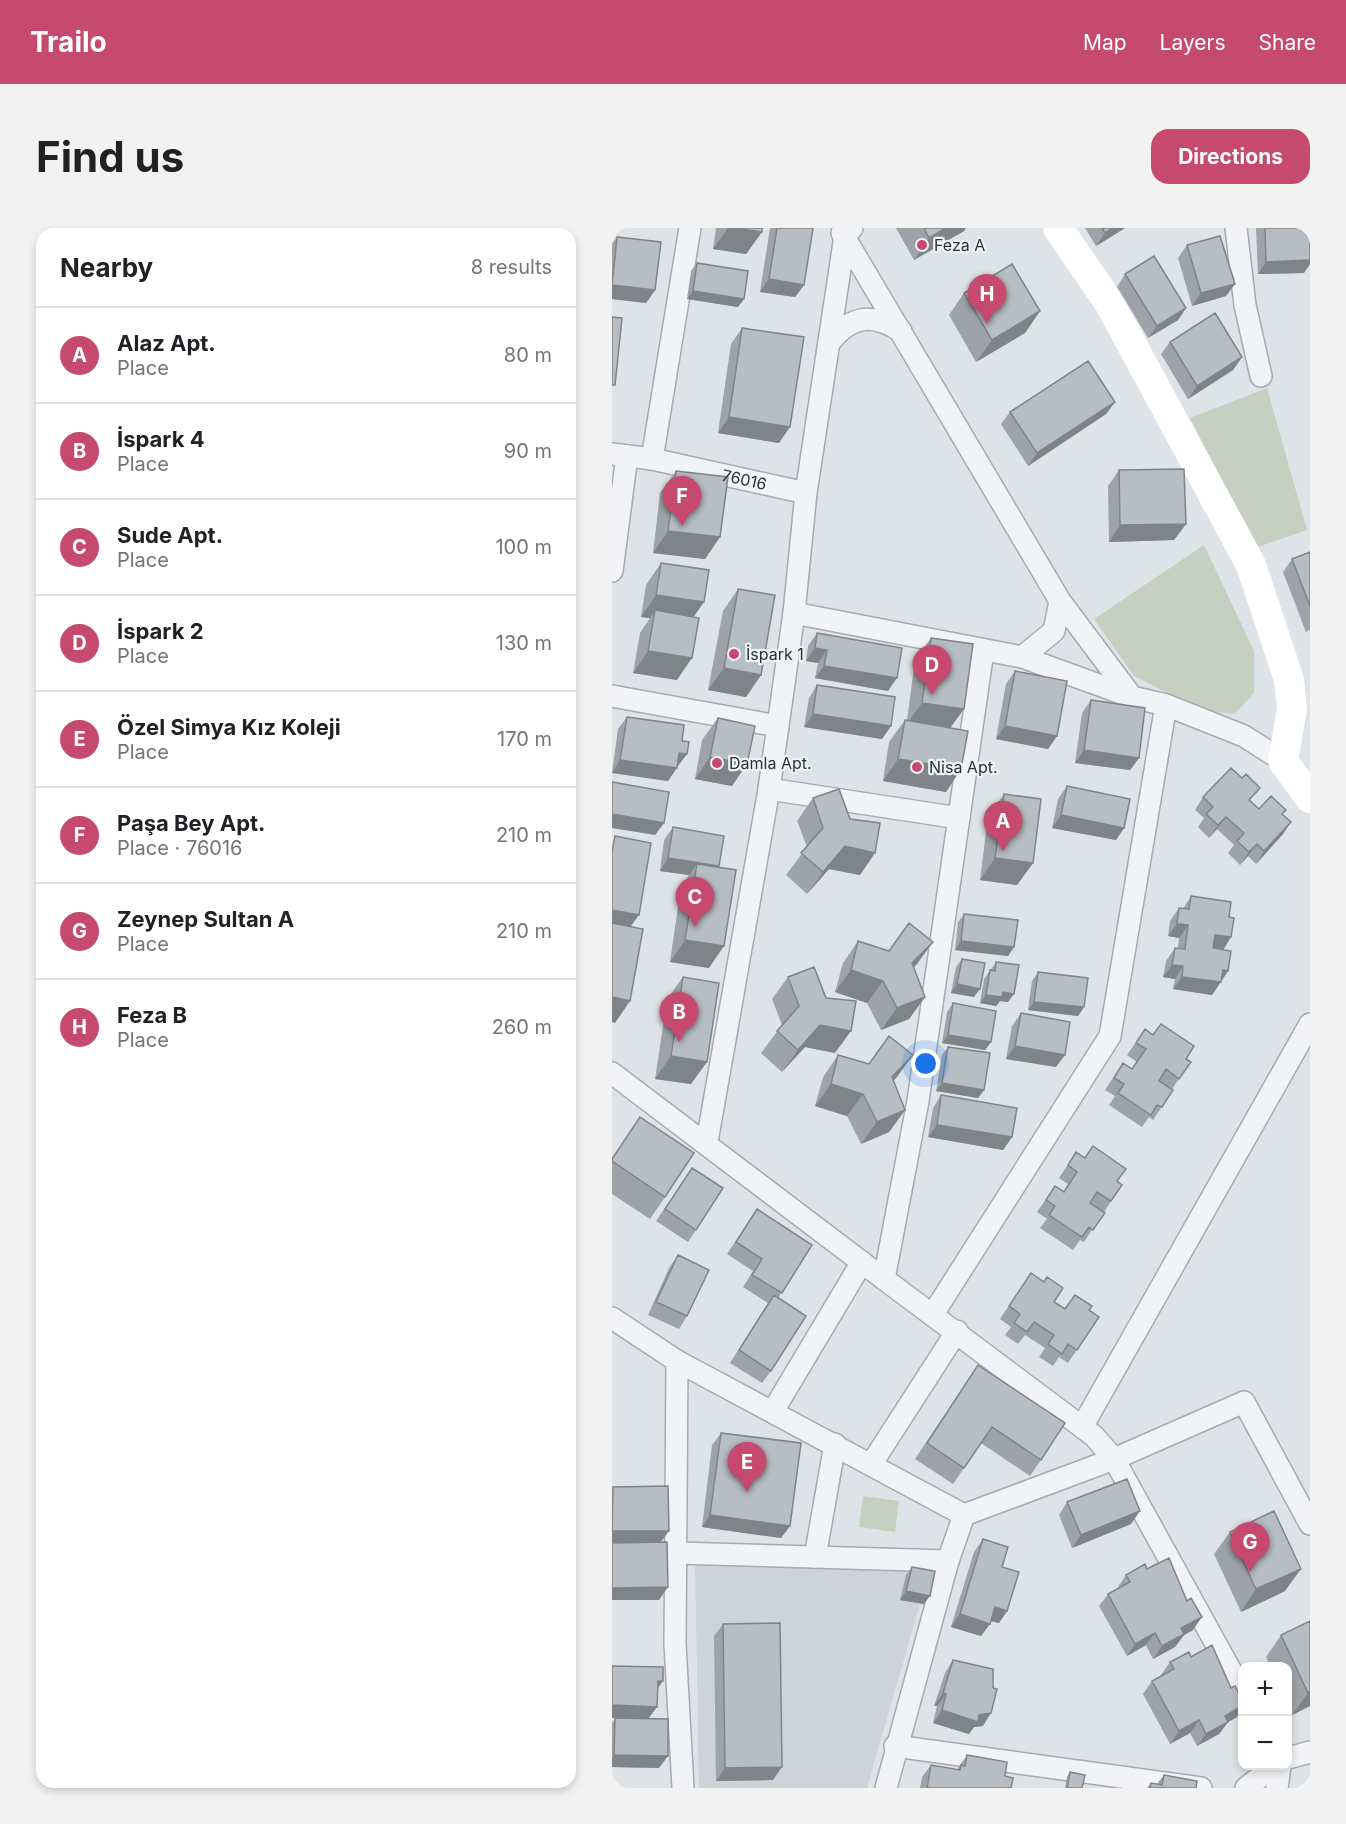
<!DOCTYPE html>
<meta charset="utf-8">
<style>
:root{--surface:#fff;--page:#f2f2f2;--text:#202124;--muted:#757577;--line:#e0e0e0;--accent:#c64a6f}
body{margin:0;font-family:Inter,sans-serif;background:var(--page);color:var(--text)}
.controls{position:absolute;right:18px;bottom:18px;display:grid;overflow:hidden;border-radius:12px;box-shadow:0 3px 9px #0003}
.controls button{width:54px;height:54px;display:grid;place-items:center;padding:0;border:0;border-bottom:2px solid var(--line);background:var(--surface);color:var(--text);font:30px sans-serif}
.you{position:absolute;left:314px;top:836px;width:21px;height:21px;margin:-15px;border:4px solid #fff;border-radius:50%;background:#1a73e8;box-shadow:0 0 0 9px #1a73e833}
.badge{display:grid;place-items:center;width:39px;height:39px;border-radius:50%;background:var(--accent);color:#fff;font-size:20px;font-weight:700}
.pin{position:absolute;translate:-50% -50px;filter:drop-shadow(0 2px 3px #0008)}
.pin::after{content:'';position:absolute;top:32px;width:21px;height:18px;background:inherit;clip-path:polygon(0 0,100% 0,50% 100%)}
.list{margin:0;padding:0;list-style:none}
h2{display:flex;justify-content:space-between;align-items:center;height:78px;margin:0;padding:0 24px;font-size:26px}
h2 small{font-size:20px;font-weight:400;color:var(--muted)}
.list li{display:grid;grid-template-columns:39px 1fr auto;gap:18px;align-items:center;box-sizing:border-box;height:96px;padding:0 24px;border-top:2px solid var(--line)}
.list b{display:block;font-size:22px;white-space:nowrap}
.list p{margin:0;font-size:20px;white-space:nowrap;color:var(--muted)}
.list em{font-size:20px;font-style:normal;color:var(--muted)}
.map{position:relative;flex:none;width:698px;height:1560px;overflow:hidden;border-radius:18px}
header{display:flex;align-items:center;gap:36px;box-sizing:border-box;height:84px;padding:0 30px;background:var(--accent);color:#fff}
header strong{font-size:28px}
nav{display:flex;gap:33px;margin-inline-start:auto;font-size:21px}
.intro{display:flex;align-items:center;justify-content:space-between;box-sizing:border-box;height:144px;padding:0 36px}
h1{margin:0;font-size:42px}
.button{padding:15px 27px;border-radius:18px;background:var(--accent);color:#fff;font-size:21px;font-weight:700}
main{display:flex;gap:36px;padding:0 36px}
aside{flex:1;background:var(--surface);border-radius:18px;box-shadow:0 3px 9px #0003}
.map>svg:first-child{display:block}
.built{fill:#cdd3d9}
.green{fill:#c7d0c0}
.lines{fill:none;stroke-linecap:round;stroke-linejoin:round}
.street-casing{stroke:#a4abb1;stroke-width:24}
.street{stroke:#f1f3f6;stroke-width:21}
.secondary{stroke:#fff;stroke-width:30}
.wall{fill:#9da3a8}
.shaded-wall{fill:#7f8488}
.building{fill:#b6bdc3;stroke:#7f8488;stroke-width:1.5}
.poi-dot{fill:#c64a6f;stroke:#eef2f5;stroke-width:2}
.labels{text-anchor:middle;stroke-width:4.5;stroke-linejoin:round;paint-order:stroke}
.poi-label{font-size:16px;fill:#28333d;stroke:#eef2f5;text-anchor:start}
.street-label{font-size:16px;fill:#28333d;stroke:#eef2f5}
</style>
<header>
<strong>Trailo</strong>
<nav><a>Map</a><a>Layers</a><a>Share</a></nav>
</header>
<div class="intro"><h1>Find us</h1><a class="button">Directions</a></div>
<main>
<aside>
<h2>Nearby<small>8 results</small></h2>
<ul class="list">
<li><span class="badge">A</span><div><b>Alaz Apt.</b><p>Place</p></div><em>80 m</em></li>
<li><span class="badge">B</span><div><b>İspark 4</b><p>Place</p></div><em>90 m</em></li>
<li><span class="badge">C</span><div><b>Sude Apt.</b><p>Place</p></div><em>100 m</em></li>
<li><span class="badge">D</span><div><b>İspark 2</b><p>Place</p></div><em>130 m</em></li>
<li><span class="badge">E</span><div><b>Özel Simya Kız Koleji</b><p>Place</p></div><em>170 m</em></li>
<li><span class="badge">F</span><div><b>Paşa Bey Apt.</b><p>Place · 76016</p></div><em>210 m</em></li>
<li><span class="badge">G</span><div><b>Zeynep Sultan A</b><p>Place</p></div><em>210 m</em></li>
<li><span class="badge">H</span><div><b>Feza B</b><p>Place</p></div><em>260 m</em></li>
</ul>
</aside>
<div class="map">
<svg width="698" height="1560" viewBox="0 0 698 1560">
<rect width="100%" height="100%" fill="#dee3e7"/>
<path class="built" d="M83,1332L293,1339L309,1372L255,1560H87Z"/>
<path class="green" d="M655,160L695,302L643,320L578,190Z
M592,317L642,423V465L623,486L588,482L522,448L482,391Z
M251,1268L287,1273L283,1304L247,1299Z"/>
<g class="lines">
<g class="street-casing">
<g id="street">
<path d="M624,0L633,77L649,148"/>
<path d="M230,5L448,373L520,469L554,477L632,508L671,533"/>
<path d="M217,115C239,87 260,85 289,103"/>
<path id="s1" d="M0,226L40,231L194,265"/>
<path d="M40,231L78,0"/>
<path d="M0,343L15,228"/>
<path d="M182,385L410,429L520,469"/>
<path d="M410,429L442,403L448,373"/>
<path d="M0,468L166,498"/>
<path d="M157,561L347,590"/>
<path d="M0,845L272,1051L306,873L371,423"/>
<path d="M95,914L157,561L182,385L194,265L233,8L240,0"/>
<path d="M272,1051L482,1208L502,1231L630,1463"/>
<path d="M321,1086L498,808L554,477"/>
<path d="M0,1090L65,1133L352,1287L502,1231L632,1174L698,1296"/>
<path d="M65,1133L63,1416L71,1560"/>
<path d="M161,1183L250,1034"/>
<path d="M470,1199L698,796"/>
<path d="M260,1235L345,1103"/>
<path d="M64,1325L336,1333"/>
<path d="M203,1329L223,1216"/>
<path d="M283,1518L589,1560"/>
<path d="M676,1530L698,1524"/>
<path d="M274,1560L336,1333L352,1287"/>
<path d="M634,1560L662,1538"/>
<path d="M665,1560L668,1538"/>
</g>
</g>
<use href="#street" class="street"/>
<path class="secondary" d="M446,0L498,76L639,337L677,452L680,481L671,533L698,570"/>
</g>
<path class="wall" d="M104,0H150V4L134,26L101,21Z
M158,0H201L192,57L183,69L148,64Z
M284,0H354L352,3L302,32Z
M473,0H513L484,18Z
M644,0H698L692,45L646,46Z
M5,9L43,62L34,75L0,71V16Z
M575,17L614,68L580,78L566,30Z
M85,35L132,71L126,79L75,71L79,43Z
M513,46L574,80L566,92L536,110L505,59Z
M352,65L428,83L413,105L364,134L337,87Z
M130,100L167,215L106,205L119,116Z
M558,114L630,129L621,142L576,171L549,126Z
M503,174L494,186L416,238L389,196L398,184Z
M507,242L574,296L562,312L497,314L496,258Z
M64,243L108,309L93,331L41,325L48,265Z
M698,324V402L694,404L671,344L680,331Z
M49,335L82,389L65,452L21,445L28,405L38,390L29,389L34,357Z
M126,361L149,447L134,469L96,462L111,383Z
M205,405L276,463L203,450L206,435L194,433L196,418Z
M319,410L349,541L334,564L271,553L277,514L293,492H295L303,432Z
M403,443L445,508L436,521L384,511L394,456Z
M205,457L279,498L270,511L192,499L197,470Z
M479,472L527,530L518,542L463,535L470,485Z
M15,489L70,513L75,526L65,538L56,553L0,545L6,501Z
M106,490L120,558L83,551L90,512Z
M455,558L512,600L504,612L440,600L446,571Z
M392,566L421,635L405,657L368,652L376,588Z
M591,569L639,573L647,581L674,582L671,586V606L644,636L636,628L628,637L616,625L622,617L605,601L597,610L586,599L592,590L583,582Z
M201,570L238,591L248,647L217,641L195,666L174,647L195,619L185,593Z
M61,599L106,639L97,740L58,734L69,658L77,647L48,643L52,612Z
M579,668L617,689L619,709L611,722L616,743L600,767L561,761L563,751L551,749L554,733L563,720H566L567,710L556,708L558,693L567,680L571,681Z
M352,686L402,719L396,728L343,722L346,694Z
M246,713L277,723L321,714L301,740L313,769L297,791L269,802L255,775L223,764L231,735Z
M350,731L362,769L339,765L344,739Z
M384,734L396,774L388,773L384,778L368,775L372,751Z
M426,744L472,779L466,788L416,782L420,753Z
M71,749L79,856L43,851L55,771Z
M176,749L223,825L193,819L170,844L149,825L170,797L160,771Z
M341,775L379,814L373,822L330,815L335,784Z
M409,785L444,839L394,831L400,798Z
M549,796L574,831L579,834L560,861L561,862L541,892L537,889L530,899L497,877L503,868L493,862L511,835L520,841L525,834L515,827L533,801L541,807Z
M336,819L372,862L366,870L324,863L330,827Z
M226,827L285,849L281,853L293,882L277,904L249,916L235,888L203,878L211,849Z
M329,867L400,909L391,922L316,909L321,880Z
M28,889L53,969L38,991L0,966V930Z
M464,924L510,957L472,1014L468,1012L461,1022L428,1000L435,991L425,984L443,958L452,963L456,956L447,950Z
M80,940L84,1002L76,1014L44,993Z
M145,981L200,1017L166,1070L159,1143L150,1155L118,1135L156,1075L131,1059L141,1043L115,1026Z
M66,1027L75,1088L67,1101L36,1087L57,1040Z
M419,1045L442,1074L453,1081L477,1082L487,1089L456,1135L447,1129L441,1138L427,1129L433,1120L413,1107L406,1116L393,1107L399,1099L388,1091Z
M366,1137L429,1232L418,1248L369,1215L341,1256L303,1231Z
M109,1205L169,1310L90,1299L100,1217Z
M455,1274L519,1296L460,1320L447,1287Z
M618,1304L673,1363L629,1384L602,1326Z
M371,1311L390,1339L395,1383L387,1395L379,1393L369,1408L339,1399L362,1324Z
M300,1339L312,1376L288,1372L294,1347Z
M514,1347L581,1402L572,1407L563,1419L541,1431L534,1417L515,1428L487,1378L496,1366L506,1360V1359Z
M698,1393V1478L680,1487L675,1477V1438H658L654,1429L669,1407Z
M111,1396L161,1552L104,1553L102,1408Z
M579,1429L625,1489L616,1494L607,1506L585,1518L578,1505L558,1516L531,1466L540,1453L550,1448L549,1447L558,1434Z
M341,1432L371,1498L362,1499L357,1506L321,1495L325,1478H322L333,1445Z
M0,1438L45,1461L36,1491L47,1540L0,1539V1495L3,1490H0Z
M355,1527L393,1548L399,1560H308L310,1549L319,1537L346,1542V1540Z
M458,1544L470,1560H453L455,1549Z
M552,1547L584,1560H535L539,1555L545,1556Z"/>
<path class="shaded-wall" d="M116,0H122L150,4L134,26L101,21Z
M334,0H354L352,3L302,32L317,10Z
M501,0H513L484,18L493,5Z
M698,32V36L692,45L646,46L654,34Z
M157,51L192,57L183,69L148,64Z
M623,56L614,68L580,78L589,65Z
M0,57L43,62L34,75L0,71Z
M81,63L132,71L126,79L75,71Z
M574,80L566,92L536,110L545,98Z
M428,83L413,105L364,134L380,112Z
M630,129L621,142L576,171L585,158Z
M503,174L494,186L416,238L425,225Z
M117,189L178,199L167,215L106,205Z
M574,296L562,312L497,314L508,297Z
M56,303L108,309L93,331L41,325Z
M44,367L92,374L76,397L43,382L38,390L29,389Z
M203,420L215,422L206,435L194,433Z
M36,423L80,430L65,452L21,445Z
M212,438L285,450L276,463L203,450Z
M112,440L149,447L134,469L96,462Z
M310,475L352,481L336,503L294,497Z
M201,486L279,498L270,511L192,499Z
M393,498L445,508L436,521L384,511Z
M472,522L527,530L518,542L463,535Z
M67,525L75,526L66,538L58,537Z
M98,529L135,536L120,558L83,551Z
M286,531L349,541L334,564L271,553Z
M8,532L65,540L56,553L0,545Z
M0,586L52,595L43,607L0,600Z
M449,587L512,600L504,612L440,600Z
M614,589L605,601L597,610L606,597Z
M679,594L671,606L644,636L652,623Z
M645,616L636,628L628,637L637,624Z
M233,618L263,625L248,647L217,641L195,666L211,644Z
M56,630L107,638L98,651L85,636L77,647L48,643Z
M383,630L421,635L405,657L368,652Z
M0,682L27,687L11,709L0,707Z
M565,696L576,697L567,710L556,708Z
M603,707L619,709L611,722L595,720Z
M73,712L112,718L97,740L58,734Z
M349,713L402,719L396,728L343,722Z
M321,714L305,736L284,757L300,735Z
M560,737L571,738L563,751L551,749Z
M239,742L271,753L255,775L223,764Z
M611,742L616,743L600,767L561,761L570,749Z
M345,756L368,761L362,769L339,765Z
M391,764L402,766L396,774L388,773L384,778L368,775L374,767Z
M0,769L18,773L3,795L0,794Z
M313,769L297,791L269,802L285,780Z
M422,774L472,779L466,788L416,782Z
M208,797L239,803L223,825L193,819L170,844L186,822Z
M336,807L379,814L373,822L330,815Z
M403,818L453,827L444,839L394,831Z
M301,827L285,849L264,871L280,849Z
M59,828L95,834L79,856L43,851Z
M330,855L372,862L366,870L324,863Z
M219,856L251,866L235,888L203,878Z
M293,882L277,904L249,916L265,894Z
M325,897L400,909L391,922L316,909Z
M528,1283L519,1296L460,1320L469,1307Z
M98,1287L178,1298L169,1310L90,1299Z
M0,1303H57L48,1315L0,1316Z
M689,1341L673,1363L629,1384L644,1361Z
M56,1359L47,1372H0V1360Z
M294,1363L318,1368L312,1376L288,1372Z
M383,1379L395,1383L387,1395L375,1392Z
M348,1386L378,1396L369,1408L339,1399Z
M590,1389L581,1402L572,1407L563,1419L541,1431L550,1418L569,1400Z
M543,1405L534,1417L515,1428L523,1416Z
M46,1453H51L42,1466Z
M698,1463V1478L680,1487L696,1465Z
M331,1465L334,1466L325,1478H322Z
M0,1477L45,1479L36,1491L0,1490Z
M630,1478V1481L625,1489L616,1494L607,1506L585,1518L594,1506L613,1488Z
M330,1482L367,1487L379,1485L371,1498L362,1499L357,1506L321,1495Z
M587,1492L578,1505L558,1516L567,1503Z
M2,1527L56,1528L47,1540L0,1539V1530Z
M170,1539L161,1552L104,1553L113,1540Z"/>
<path class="building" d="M122,0H150V4Z
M165,0H201L192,57L157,51Z
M312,0H334L317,10Z
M490,0H501L493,5Z
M653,0H698V32L654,34Z
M608,8L623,56L589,65L575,17Z
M5,9L49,14L43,62L0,57Z
M542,28L574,80L545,98L513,46Z
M85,35L136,43L132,71L81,63Z
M400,36L428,83L380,112L352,65Z
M603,85L630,129L585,158L558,114Z
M0,89L10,90L3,157H0Z
M130,100L192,109L178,199L117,189Z
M476,133L503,174L425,225L398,184Z
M572,241L574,296L508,297L507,242Z
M64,243L116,249L108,309L56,303Z
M698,324V378L680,331Z
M49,335L97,342L92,374L44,367Z
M126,361L163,367L149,447L112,440Z
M43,382L87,390L80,430L36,423Z
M205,405L290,420L285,450L212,438L215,422L203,420Z
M319,410L361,416L352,481L310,475Z
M403,443L455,453L445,508L393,498Z
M205,457L283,469L279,498L201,486Z
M479,472L533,480L527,530L472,522Z
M15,489L72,497L70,513L77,514L75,526L67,525L65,540L8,532Z
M106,490L143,498L135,536L98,529Z
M293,492L356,503L349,541L286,531Z
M619,540L630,550L634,546L648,560L637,572L647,581L659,568L674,582L670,586L679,594L652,623L645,616L637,624L625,613L632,605L614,589L606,597L594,586L601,579L591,569Z
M0,554L57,564L52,595L0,586Z
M455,558L518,571L512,600L449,587Z
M227,561L238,591L268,595L263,625L233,618L211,644L189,625L211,600L201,570Z
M392,566L429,571L421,635L383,630Z
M61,599L112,608L107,638L56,630Z
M3,608L39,615L27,687L0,682V624Z
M85,636L124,642L112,718L73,712Z
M579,668L619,674L617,689L622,690L619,709L603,707L601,720L619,723L616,743L611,742L609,754L570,749L571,738L560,737L563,720L573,721L576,697L565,696L567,680L577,681Z
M352,686L406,692L402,719L349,713Z
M0,695L31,701L18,773L0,769Z
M297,695L321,714L300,735L313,769L285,780L271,753L239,742L246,713L277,723Z
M350,731L373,735L368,761L345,756Z
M384,734L407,737L402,766L391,764L390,769L374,767L378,742L383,743Z
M202,739L214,770L244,773L239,803L208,797L186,822L165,803L187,778L176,749Z
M426,744L476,750L472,779L422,774Z
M71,749L107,755L95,834L59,828Z
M341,775L384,783L379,814L336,807Z
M409,785L458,794L453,827L403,818Z
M549,796L582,818L574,831L579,834L567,851L554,841L547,853L561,862L550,879L545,877L539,887L506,865L512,856L502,850L511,835L520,841L534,821L524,815L533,801L541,807Z
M277,808L301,827L280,849L293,882L265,894L251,866L219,856L226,827L257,836Z
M336,819L378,825L372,862L330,855Z
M329,867L405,880L400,909L325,897Z
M28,889L82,925L53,969L0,933V931Z
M481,918L514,941L505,953L510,957L499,973L485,964L478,975L493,985L481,1002L477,999L470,1009L437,987L443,978L434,972L443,958L452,964L465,944L456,937L464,924L473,930Z
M80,940L111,960L84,1002L53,981Z
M145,981L200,1017L170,1065L140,1047L150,1031L124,1014Z
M66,1027L97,1042L75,1088L44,1074Z
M419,1045L432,1054L435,1049L451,1060L442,1074L453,1081L463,1067L480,1078L477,1082L487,1089L465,1122L456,1116L450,1126L436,1116L442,1107L422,1094L415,1104L402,1095L408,1086L397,1078Z
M162,1067L194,1088L159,1143L127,1122Z
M366,1137L453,1195L429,1232L380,1199L352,1240L315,1215Z
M109,1205L189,1215L178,1298L98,1287Z
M515,1251L528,1283L469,1307L455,1274Z
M56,1258L57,1303H0L1,1259Z
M662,1283L689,1341L644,1361L618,1304Z
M371,1311L396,1319L390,1339L407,1344L395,1383L383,1379L378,1396L348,1386Z
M55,1314L56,1359L0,1360V1315Z
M557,1330L575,1373L579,1370L590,1389L569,1400L572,1406L550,1418L543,1405L523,1416L496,1366L518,1354L514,1347L533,1336L535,1341Z
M300,1339L323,1343L318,1368L294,1363Z
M698,1393V1463L696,1465L669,1407Z
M168,1395L170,1539L113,1540L111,1396Z
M600,1417L619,1460L623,1458L630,1471V1478L613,1488L616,1494L594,1506L587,1492L567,1503L540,1453L562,1441L558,1434L577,1424L579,1429Z
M341,1432L381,1441V1460L385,1461L379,1485L367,1487L366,1494L330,1482L334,1466L331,1465Z
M0,1438L51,1439V1453H46L45,1479L0,1477Z
M3,1490L56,1491V1528L2,1527Z
M355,1527L395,1534L393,1548L401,1550L399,1560H315L319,1537L348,1542L349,1537L353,1538Z
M458,1544L473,1547L470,1560H455Z
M552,1547L585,1553L584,1560H538L539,1555L550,1557Z"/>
<g class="poi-dot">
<circle cx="310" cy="17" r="6"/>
<circle cx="122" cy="426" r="6"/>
<circle cx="105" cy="535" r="6"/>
<circle cx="305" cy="539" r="6"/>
</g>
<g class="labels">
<g class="poi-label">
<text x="322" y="23">Feza A</text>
<text x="134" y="432">İspark 1</text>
<text x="117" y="541">Damla Apt.</text>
<text x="317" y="545">Nisa Apt.</text>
</g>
<g class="street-label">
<text dy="6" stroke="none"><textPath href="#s1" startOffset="135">76016</textPath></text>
</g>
</g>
</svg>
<div class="controls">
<button>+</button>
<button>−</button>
</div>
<div class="you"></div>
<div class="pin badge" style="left:391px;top:623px">A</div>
<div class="pin badge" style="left:67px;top:814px">B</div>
<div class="pin badge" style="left:83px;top:699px">C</div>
<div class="pin badge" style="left:320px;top:467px">D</div>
<div class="pin badge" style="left:135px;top:1264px">E</div>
<div class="pin badge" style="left:70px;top:298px">F</div>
<div class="pin badge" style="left:638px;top:1344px">G</div>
<div class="pin badge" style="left:375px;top:96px">H</div>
</div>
</main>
